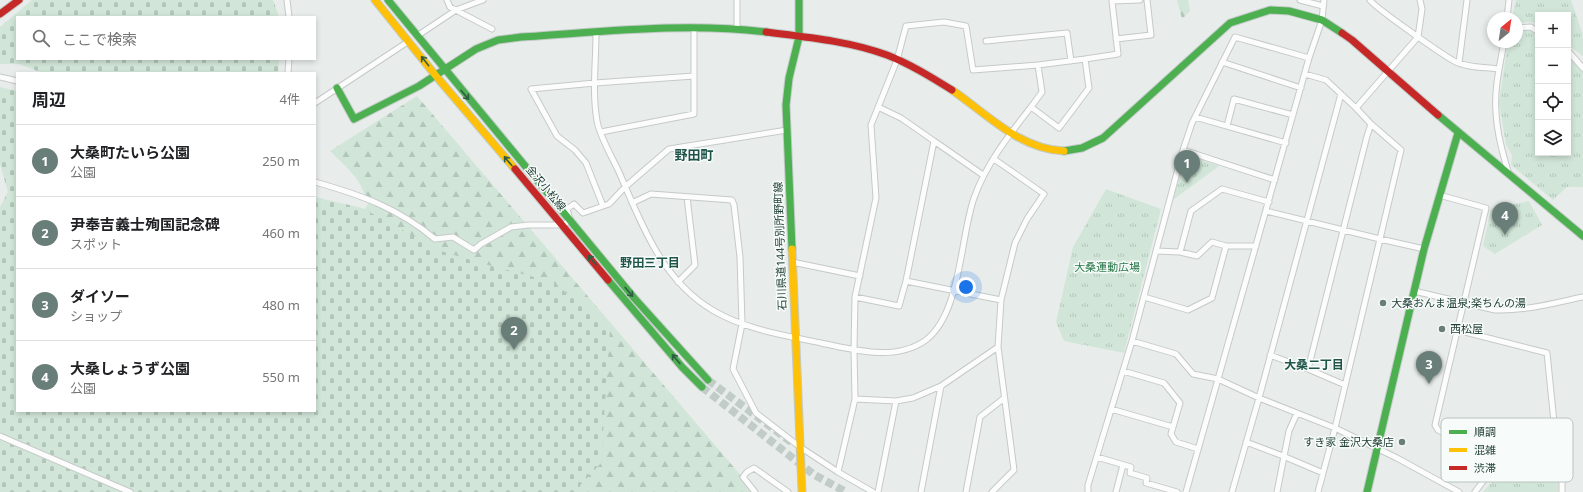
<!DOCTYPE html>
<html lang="ja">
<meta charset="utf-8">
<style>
:root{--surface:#fff;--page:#f6f6f6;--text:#202124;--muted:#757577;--line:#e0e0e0;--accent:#697e78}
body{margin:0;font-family:"Noto Sans","Noto Sans JP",sans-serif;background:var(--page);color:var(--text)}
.controls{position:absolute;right:12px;top:12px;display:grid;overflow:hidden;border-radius:0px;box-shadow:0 2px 6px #0003}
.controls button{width:36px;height:36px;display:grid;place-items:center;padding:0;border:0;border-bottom:1px solid var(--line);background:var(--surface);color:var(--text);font:20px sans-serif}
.compass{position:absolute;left:1487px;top:12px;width:36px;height:36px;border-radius:50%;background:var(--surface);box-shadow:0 2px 6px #0003;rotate:30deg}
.you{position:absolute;left:966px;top:287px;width:14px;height:14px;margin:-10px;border:3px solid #fff;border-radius:50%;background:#1a73e8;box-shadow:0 0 0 6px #1a73e833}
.badge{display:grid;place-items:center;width:26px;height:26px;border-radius:50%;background:var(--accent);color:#fff;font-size:13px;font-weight:700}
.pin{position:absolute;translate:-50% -33px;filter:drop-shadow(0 1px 2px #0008)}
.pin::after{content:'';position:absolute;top:21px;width:14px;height:12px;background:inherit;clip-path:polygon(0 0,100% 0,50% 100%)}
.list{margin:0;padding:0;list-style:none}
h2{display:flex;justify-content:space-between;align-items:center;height:52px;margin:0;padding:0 16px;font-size:17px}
h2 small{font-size:13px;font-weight:400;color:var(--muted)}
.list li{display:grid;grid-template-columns:26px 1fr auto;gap:12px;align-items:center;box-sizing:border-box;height:72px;padding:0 16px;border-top:1px solid var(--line)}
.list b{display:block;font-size:15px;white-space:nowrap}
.list p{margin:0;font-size:13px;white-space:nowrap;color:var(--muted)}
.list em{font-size:13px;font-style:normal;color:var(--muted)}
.icon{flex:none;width:22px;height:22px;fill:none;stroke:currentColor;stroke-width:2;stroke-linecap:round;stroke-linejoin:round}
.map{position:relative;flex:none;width:1583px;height:492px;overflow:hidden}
.search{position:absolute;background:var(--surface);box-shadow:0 2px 6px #0003;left:16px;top:16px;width:300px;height:44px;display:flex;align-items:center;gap:10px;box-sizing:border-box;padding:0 14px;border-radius:0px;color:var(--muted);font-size:15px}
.panel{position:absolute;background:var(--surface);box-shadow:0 2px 6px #0003;left:16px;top:72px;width:300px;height:340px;border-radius:0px}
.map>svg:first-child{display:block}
.forest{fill:url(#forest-firs)}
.cemetery{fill:url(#cemetery-stones)}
.park{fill:url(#park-tufts)}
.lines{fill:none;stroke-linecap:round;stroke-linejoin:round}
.primary-tunnel{stroke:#c1cbc8;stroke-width:8;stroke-dasharray:8 4;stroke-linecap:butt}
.street-casing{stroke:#c5cac8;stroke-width:7}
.fast-casing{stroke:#c3cbc8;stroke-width:9}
.slow-casing{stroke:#c3cbc8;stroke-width:9}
.jam-casing{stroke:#c3cbc8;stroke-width:9}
.street{stroke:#fcfcfc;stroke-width:5}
.fast{stroke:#4caf50;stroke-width:7}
.slow{stroke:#ffc107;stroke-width:7}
.jam{stroke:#c62828;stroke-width:7}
.oneway{stroke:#2e5d40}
.poi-dot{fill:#697e78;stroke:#f7fbf9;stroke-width:1.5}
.labels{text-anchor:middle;stroke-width:3;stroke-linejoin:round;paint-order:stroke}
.street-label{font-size:11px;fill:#24423a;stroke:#f7fbf9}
.park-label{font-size:11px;fill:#2d7a4b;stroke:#f7fbf9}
.poi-label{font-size:11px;fill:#24423a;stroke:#f7fbf9;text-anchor:start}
.neighbourhood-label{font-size:12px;font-weight:bold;fill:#1f5548;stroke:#f7fbf9}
.quarter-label{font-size:13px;font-weight:bold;fill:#1f5548;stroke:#f7fbf9}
.key{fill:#f7fbf9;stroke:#b8c4c0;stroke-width:1}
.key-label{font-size:11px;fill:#24423a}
</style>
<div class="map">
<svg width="1583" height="492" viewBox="0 0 1583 492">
<defs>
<pattern id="forest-firs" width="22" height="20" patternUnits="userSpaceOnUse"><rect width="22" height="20" fill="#d1e6d8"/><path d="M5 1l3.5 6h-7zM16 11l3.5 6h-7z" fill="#b3c6ba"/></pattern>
<pattern id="cemetery-stones" width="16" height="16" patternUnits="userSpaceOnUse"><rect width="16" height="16" fill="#d1e6d8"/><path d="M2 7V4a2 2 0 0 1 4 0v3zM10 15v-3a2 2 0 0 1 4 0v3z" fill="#b3c6ba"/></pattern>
<pattern id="park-tufts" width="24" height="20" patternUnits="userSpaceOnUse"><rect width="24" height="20" fill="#d1e6d8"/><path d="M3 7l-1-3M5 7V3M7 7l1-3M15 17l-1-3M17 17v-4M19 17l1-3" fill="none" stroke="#b3c6ba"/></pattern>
</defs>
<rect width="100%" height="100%" fill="#e8edeb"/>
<path class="forest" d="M1177,0H1188L1190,11L1182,19Z
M417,96L749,485L752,492H196L315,411L358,220L368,204C361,178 348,169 330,151Z"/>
<path class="cemetery" d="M32,0H273L279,17H17V59H279L278,73H43L19,64H0V27Z
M0,87L17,91V411H315V197L362,208L441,251L484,264L553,282L610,328L601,463L574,492H0V207L8,192L0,164Z"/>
<path class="park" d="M1516,0H1571L1583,35V56L1568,45V15H1538V25L1533,22L1517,23V18H1512Z
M1531,27L1538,32V153H1568V51L1583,68V187H1567L1553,200L1511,165L1512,155L1506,145L1499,102L1508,42H1517V32Z
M1193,157L1219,166L1173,200L1183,163Z
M1106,189L1161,209L1124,353L1064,341L1056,322L1073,247Z
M1529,201L1542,225L1495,254L1483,246L1491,209Z
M1559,461L1558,492H1483L1504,468Z"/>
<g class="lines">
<path class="primary-tunnel" d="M708,380L794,444
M702,387L813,474L846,492"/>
<g class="street-casing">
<path id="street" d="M287,0L289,17
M447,0L450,7L492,29
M1300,0L1323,6
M1370,0C1374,7 1443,55 1454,61C1467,68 1485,67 1499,69
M1507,18L1509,0
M1517,28L1531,27L1538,32
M737,29V0
M596,33C596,62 592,92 597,121C600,137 612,157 619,172C642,225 662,281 714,311C747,330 784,335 821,343C855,350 895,362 926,340C961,313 960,238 974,198C986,164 1009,135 1031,107L1059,128L1089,88L1085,59L1118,54L1112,1L1140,0
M417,36L456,10L483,0
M1116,39L1151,35L1147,0
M986,41L1067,33L1071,61
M1504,42C1500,65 1494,89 1496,112C1497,134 1503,154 1509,175
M1568,51L1583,68
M1222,62L1301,88
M1459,63L1467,0
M288,73L289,59
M1305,74L1326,80L1356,108
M0,77L17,81
M315,103L409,41
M878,107L901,118L934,141L906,281
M1031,107L1042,92L1038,65L1085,59
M1195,117L1286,143
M1227,126L1234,99L1293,115
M601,132L694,114V27
M934,141L983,175
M1183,150L1275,180
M994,159L1044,194L1027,219L1015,243L1001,300
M315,182C361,195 398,208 435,239L453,237L474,250L481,244L511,227L528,225H563L570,220L567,209L574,204L583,213L609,204L625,187L669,149L787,130
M1439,195L1486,208L1435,425L1438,430L1497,463L1475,492
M632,203L651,194L732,200L734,205L740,257L742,324L733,369L756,413L800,447L838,472
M603,206L586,163L575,150L557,136L531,89L595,83L694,76
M1266,211L1380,239L1401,150L1371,124
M1156,251L1180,252L1191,211L1222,189L1269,202
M1180,252L1197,256L1212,242L1226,246
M792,262L860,276
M678,282L695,265L687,197
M1414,291L1495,310C1525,311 1554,303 1583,297
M855,297L899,306L906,281L1001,300L998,347L941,386
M1144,297L1188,310L1212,298L1226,246H1256
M1457,330L1547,353L1554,422L1562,446V492
M1132,341L1176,354L1193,374L1218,379L1259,398L1341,94
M1270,355L1308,369
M1123,371L1164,383L1180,403L1173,427
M1345,385L1308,369L1367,136L1371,124L1356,108L1418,37L1422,9L1420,0
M855,399L838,472L873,492
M1111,409L1173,427L1171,434L1176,442L1198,449
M0,436L130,492
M1246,442L1283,456L1323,473
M1097,457L1131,467L1130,473L1147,478L1146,483L1177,492
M755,492L743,477L747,472L754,468L788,492
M878,492L896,401
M921,492L941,386L913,398L896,401L855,399L854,350L855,297L876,198L871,125L897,60L906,26L944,22L966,26L973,70L1038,65
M966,492L980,417L1003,399
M992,492L1014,470L998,347
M1088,492V485L1132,341L1183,150L1192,123L1235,37L1309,58
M1116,492L1123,465
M1186,492L1309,58L1322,20L1324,0
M1232,492L1259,398L1335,428L1397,458L1459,492
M1277,492L1289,431L1297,413
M1318,492L1335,428L1380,239L1424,249"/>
</g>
<g class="fast-casing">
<path id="fast" d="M388,0L635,299L708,380
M337,88L354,119L419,86L476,49L498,40L521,37C602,32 685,22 766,32
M1438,115L1583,236
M1064,151L1082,148L1103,138L1230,23L1270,10L1289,11L1322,20L1342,33
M792,249L786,105L789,78L799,37V0
M608,280L682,367L702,387
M1367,492L1424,249L1458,133"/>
</g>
<g class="slow-casing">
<path id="slow" d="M375,0L436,76L515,169
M952,90C987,114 1019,149 1064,151
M792,249L802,492"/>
</g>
<g class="jam-casing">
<path id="jam" d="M0,14L19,0
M766,32C806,37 849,41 887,55C910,64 931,77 952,90
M1342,33L1352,40L1438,115
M515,169L608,280"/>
</g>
<use href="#street" class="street"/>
<use href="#fast" class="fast"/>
<use href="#slow" class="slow"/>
<use href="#jam" class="jam"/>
</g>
<defs><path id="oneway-shaft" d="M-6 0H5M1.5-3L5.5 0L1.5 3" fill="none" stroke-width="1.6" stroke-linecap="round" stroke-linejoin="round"/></defs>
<g class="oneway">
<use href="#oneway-shaft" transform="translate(425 61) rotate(-128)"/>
<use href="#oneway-shaft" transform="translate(465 95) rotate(50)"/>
<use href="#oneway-shaft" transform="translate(508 161) rotate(-130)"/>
<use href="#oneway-shaft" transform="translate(592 260) rotate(-130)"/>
<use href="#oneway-shaft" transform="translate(629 292) rotate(50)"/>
<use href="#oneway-shaft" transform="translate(676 359) rotate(-130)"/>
</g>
<g class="poi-dot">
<circle cx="1383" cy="303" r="4"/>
<circle cx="1442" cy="329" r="4"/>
<circle cx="1402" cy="442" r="4"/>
</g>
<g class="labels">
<g class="street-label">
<text transform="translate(546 188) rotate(50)" y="4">金沢小松線</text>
<text transform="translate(780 246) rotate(-92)" y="4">石川県道144号別所野町線</text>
</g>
<g class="park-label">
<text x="1107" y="271">大桑運動広場</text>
</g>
<g class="poi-label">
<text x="1391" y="307">大桑おんま温泉;楽ちんの湯</text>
<text x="1450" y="333">西松屋</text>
<text x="1394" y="446" text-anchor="end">すき家 金沢大桑店</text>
</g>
<g class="neighbourhood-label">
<text x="650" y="267">野田三丁目</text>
<text x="1314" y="369">大桑二丁目</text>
</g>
<g class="quarter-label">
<text x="694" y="160">野田町</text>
</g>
</g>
<rect x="1441" y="418" width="132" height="64" rx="6" class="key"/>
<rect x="1449" y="430" width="18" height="4" fill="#4caf50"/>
<rect x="1449" y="448" width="18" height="4" fill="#ffc107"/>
<rect x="1449" y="466" width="18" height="4" fill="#c62828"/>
<g class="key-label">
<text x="1474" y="436">順調</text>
<text x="1474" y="454">混雑</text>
<text x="1474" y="472">渋滞</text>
</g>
</svg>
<div class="controls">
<button>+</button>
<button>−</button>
<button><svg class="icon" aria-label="locate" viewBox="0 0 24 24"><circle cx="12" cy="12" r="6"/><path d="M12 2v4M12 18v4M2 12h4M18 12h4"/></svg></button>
<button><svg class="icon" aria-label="layers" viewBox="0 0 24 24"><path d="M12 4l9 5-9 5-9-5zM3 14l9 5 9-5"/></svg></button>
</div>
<svg class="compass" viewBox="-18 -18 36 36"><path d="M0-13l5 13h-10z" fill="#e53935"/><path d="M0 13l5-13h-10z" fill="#757577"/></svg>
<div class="you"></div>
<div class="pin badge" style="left:1187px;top:183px">1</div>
<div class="pin badge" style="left:514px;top:350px">2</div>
<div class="pin badge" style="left:1429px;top:384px">3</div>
<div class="pin badge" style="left:1505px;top:235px">4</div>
<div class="search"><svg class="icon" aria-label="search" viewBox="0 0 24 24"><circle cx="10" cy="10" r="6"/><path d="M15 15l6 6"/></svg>ここで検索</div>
<section class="panel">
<h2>周辺<small>4件</small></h2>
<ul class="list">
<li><span class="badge">1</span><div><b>大桑町たいら公園</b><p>公園</p></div><em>250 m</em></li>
<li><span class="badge">2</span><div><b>尹奉吉義士殉国記念碑</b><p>スポット</p></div><em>460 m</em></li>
<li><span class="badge">3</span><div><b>ダイソー</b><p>ショップ</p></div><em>480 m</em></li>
<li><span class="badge">4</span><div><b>大桑しょうず公園</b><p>公園</p></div><em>550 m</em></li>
</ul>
</section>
</div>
